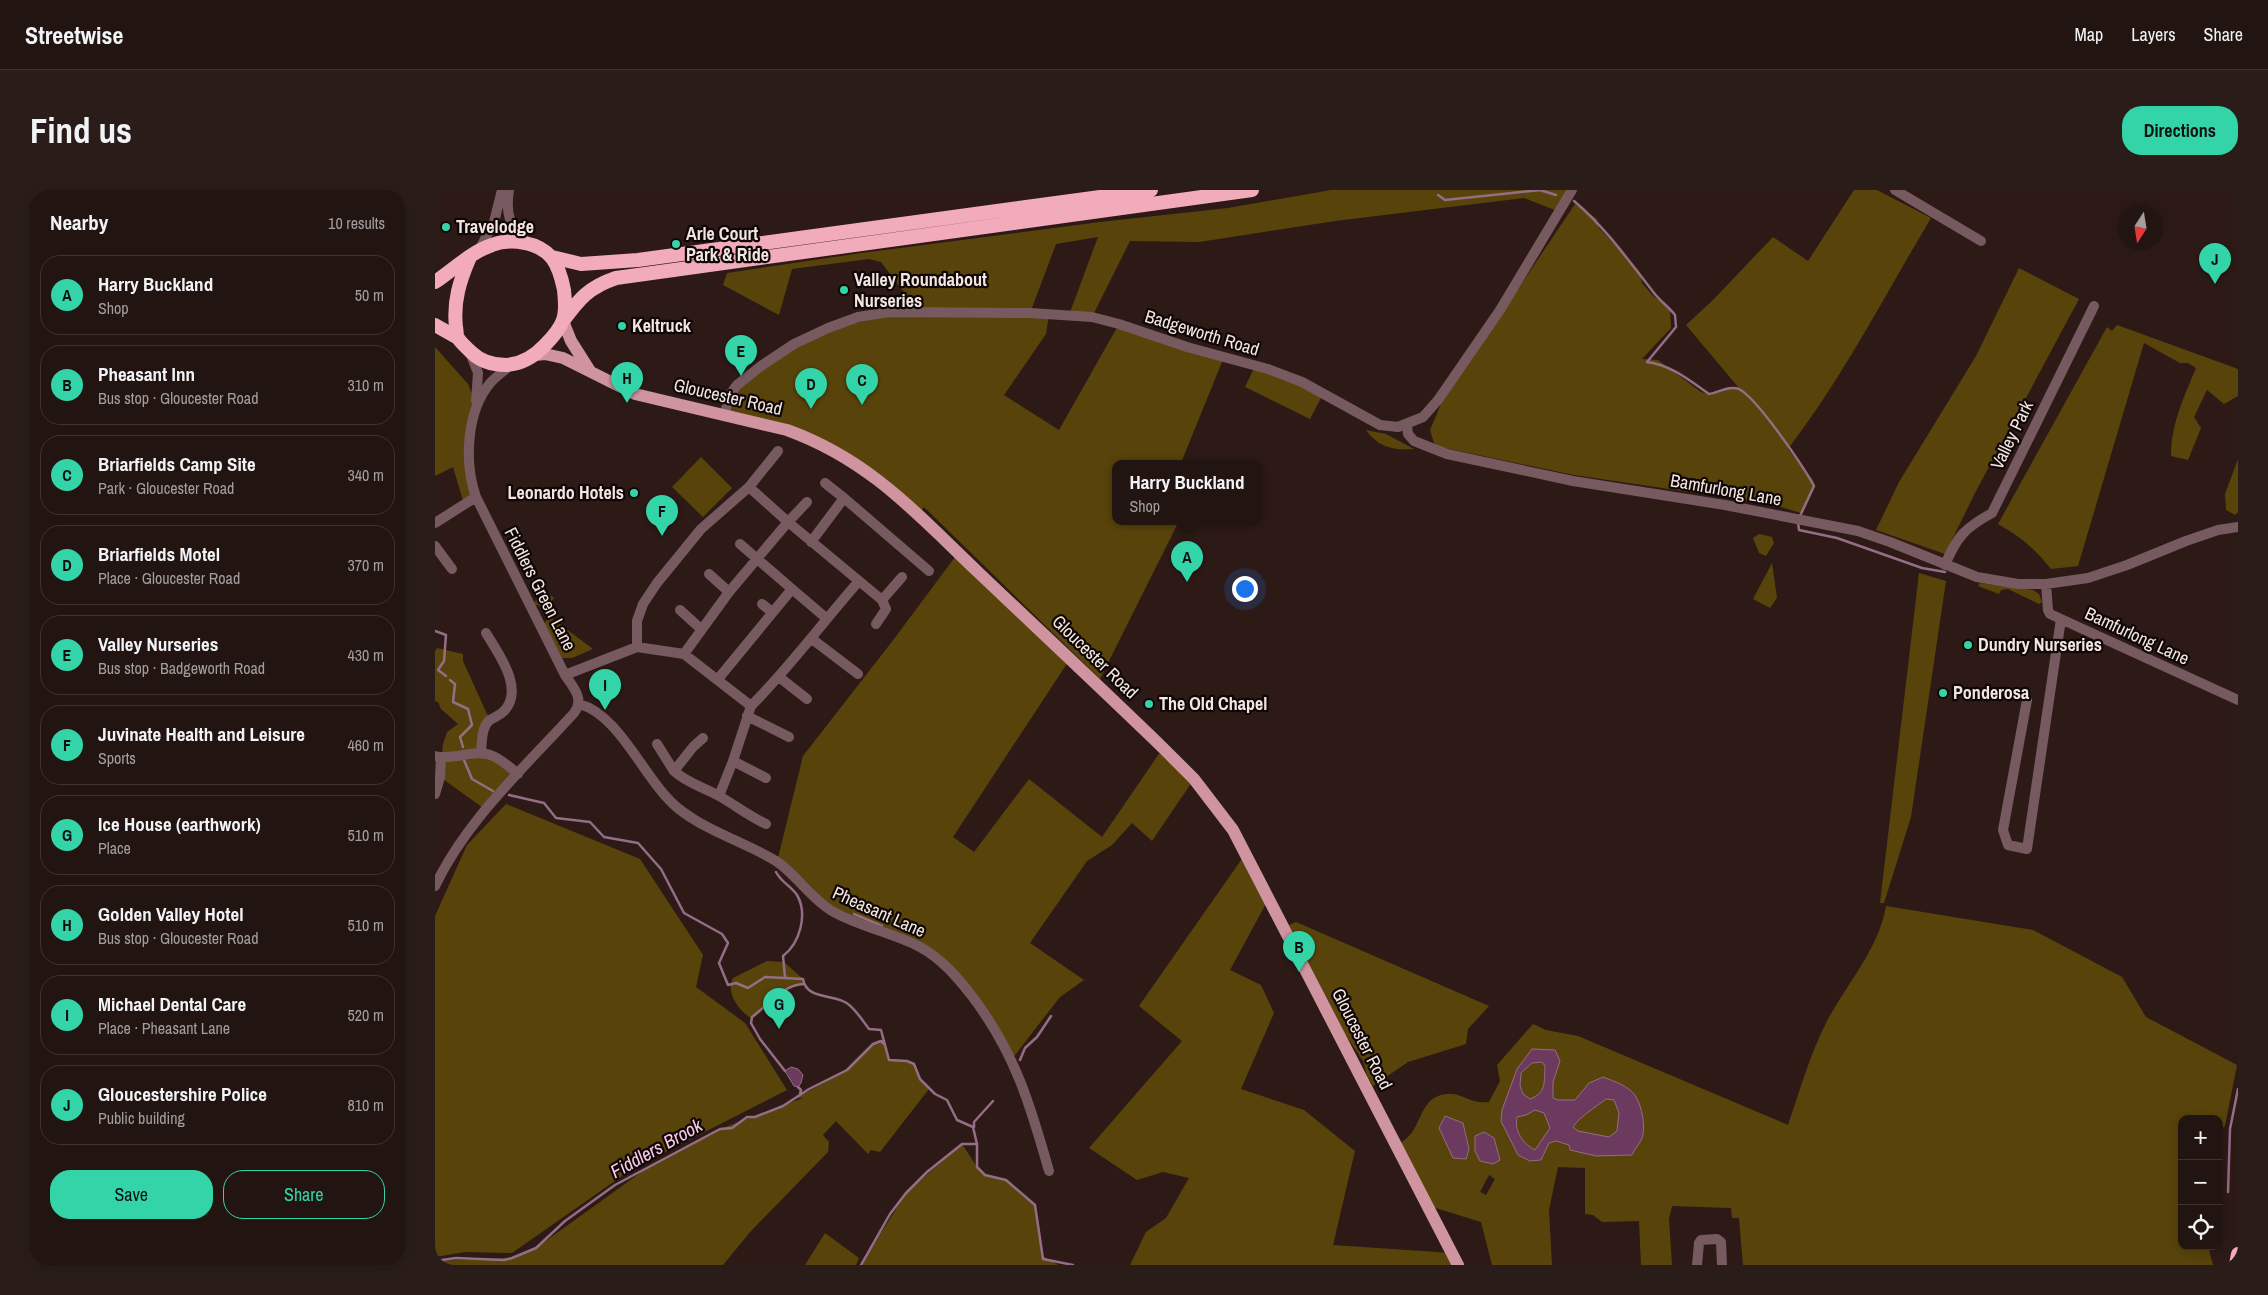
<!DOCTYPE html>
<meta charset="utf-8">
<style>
:root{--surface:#221410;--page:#2a1d19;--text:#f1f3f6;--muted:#a29e9f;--line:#3f3330;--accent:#33d4a8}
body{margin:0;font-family:"Archivo Narrow",sans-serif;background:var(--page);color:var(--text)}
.controls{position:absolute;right:15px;bottom:15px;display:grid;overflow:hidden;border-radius:10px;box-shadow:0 2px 12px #0003}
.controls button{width:45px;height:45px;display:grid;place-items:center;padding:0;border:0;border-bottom:1px solid var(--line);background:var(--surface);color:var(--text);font:25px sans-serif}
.compass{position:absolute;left:1683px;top:15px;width:45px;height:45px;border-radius:50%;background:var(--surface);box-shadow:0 2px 12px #0003;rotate:192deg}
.you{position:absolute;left:809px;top:398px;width:18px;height:18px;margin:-12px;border:4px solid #fff;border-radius:50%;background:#1a73e8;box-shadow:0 0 0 8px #1a73e833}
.badge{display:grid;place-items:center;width:32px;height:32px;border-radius:50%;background:var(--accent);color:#111;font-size:16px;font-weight:700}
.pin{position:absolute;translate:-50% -41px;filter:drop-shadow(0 1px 2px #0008)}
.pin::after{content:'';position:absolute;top:26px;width:18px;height:15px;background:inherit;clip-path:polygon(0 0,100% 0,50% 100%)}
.popup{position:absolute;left:677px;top:270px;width:150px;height:65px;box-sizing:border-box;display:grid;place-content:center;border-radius:10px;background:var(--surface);filter:drop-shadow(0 1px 4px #0005);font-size:16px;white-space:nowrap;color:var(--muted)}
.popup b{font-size:19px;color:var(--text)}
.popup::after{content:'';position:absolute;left:50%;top:100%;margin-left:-10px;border:10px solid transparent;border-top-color:var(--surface)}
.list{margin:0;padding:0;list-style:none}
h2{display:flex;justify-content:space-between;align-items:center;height:65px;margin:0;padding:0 20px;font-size:21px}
h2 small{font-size:16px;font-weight:400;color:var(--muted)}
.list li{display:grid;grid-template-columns:32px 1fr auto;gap:15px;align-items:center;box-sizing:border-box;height:80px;margin:0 10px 10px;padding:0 10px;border:1px solid var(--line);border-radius:20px}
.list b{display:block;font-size:19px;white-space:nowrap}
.list p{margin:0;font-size:16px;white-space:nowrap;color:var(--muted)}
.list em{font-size:16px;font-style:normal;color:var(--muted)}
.actions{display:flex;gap:10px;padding:15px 20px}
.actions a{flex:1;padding:11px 0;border:1px solid var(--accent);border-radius:20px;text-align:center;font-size:18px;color:var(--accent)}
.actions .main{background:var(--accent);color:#111}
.icon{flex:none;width:28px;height:28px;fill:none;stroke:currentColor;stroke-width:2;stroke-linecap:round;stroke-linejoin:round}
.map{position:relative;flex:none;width:1803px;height:1075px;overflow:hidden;border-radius:20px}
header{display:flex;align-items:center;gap:30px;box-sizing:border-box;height:70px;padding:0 25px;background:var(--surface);border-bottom:1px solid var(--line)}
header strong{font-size:24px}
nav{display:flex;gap:28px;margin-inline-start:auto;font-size:18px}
.intro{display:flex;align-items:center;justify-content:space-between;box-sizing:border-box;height:120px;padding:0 30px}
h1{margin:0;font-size:35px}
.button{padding:12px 22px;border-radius:20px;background:var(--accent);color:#111;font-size:18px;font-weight:700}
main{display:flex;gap:30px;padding:0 30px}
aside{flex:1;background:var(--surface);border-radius:20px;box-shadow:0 2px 12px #0003}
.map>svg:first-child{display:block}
.green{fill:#58440b;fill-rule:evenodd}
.water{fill:#6b3a5e;stroke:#946d86;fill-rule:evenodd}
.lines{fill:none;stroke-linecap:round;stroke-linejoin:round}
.stream{stroke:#946d86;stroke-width:2.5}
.minor{stroke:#765a60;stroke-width:10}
.major{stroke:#cf94a0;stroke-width:12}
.highway{stroke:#f2abba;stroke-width:14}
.poi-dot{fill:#33d4a8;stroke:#0f0706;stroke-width:2}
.labels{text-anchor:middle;stroke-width:4.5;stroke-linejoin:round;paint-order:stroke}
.poi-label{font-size:18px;font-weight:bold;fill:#f3e5e2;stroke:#0f0706;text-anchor:start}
.street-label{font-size:18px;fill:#f3e5e2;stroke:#0f0706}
.water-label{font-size:19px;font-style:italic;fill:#facaeb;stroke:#0f0706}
</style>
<header>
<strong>Streetwise</strong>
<nav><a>Map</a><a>Layers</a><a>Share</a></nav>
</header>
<div class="intro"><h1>Find us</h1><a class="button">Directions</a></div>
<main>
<aside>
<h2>Nearby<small>10 results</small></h2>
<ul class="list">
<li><span class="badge">A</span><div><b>Harry Buckland</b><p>Shop</p></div><em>50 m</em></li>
<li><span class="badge">B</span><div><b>Pheasant Inn</b><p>Bus stop · Gloucester Road</p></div><em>310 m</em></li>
<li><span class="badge">C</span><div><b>Briarfields Camp Site</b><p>Park · Gloucester Road</p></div><em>340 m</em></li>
<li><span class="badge">D</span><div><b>Briarfields Motel</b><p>Place · Gloucester Road</p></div><em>370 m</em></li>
<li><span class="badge">E</span><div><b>Valley Nurseries</b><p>Bus stop · Badgeworth Road</p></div><em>430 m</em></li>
<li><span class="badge">F</span><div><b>Juvinate Health and Leisure</b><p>Sports</p></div><em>460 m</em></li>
<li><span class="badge">G</span><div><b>Ice House (earthwork)</b><p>Place</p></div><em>510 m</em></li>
<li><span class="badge">H</span><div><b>Golden Valley Hotel</b><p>Bus stop · Gloucester Road</p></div><em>510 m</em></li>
<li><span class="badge">I</span><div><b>Michael Dental Care</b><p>Place · Pheasant Lane</p></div><em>520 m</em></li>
<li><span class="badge">J</span><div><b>Gloucestershire Police</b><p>Public building</p></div><em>810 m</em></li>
</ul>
<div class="actions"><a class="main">Save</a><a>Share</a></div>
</aside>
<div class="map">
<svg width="1803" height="1075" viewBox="0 0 1803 1075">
<rect width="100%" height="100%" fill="#2d1a16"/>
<path class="green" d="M896,0H1137L1125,22L1089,8L900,31L764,52L695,51L657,127L634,125L663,47L621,54L595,123L614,124L611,144L569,205L624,240L684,134L789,167L746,273H681V331H744L665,489L489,317L484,324L410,266L290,223L302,195L393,138L483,121L446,72L434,69L357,79L344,125L288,95L292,83L419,64L665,32L793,18Z
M1419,0H1442L1496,28C1450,105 1408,187 1353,259L1378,290L1380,296L1366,323L1336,314L1139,285L1005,257L999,253L995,240L1006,214L1140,14L1162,29L1164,38L1204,81L1207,93L1218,106L1235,118L1236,138L1207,169L1223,170L1266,202L1276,205L1286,200L1304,198L1251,135L1278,110L1338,47L1373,71Z
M1584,78L1644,109L1541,301L1510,364L1441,340L1464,292L1541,166Z
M1682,135L1803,179V206L1789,214L1772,200L1759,227L1766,238L1753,270L1736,266C1736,234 1749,207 1761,178L1753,173H1745L1709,153L1643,376L1616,379C1601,360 1585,346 1563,334L1672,137L1677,141Z
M0,157L33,194L42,217L37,238L41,307L29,314L18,277L0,286Z
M820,176L888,204L875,229L810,197Z
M931,240L951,244L979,259C960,261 942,257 931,240Z
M266,267L297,298L268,327L237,297Z
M1803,269V322L1800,325L1791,320L1790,304Z
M1324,344L1337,347L1339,353L1331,366L1324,363L1318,348Z
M523,363L635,469L518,647L539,662L594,589L667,647L728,558L759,589L717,651L697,633L677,655L652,671L595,753L649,790L625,807L577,869L505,771L399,722L342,672L368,566L459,449Z
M1337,373L1342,408L1335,418L1318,409Z
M1484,383L1511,391L1476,627L1449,713H1445Z
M1545,393L1598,400L1604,404L1607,412L1604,414L1573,399L1566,400L1564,404L1543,396Z
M109,401L119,408L114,414L105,416L98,414Z
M114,426L158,459L137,468H127L109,434Z
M2,458L28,464V471L52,524L57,529L46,563L83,584L51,620L5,587L8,554L12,542L23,534L6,519L3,512L0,511V461Z
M71,614L205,669L268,765L261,797L310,833L352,900L197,979L77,1063L30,1062L0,1067V726L32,655Z
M811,663L834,708L795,780L826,795L839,823L806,899L869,920L920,961L898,1055L1016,1063L1023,1075H695L711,1042L731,1028L754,988L728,982L702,990L654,958L747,851L704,816Z
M1451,716L1598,740L1687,787L1711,827L1802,875L1790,936L1784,941V929H1747V1056H1773L1778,1075H1308L1304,1028H1297L1296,1018L1237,1016L1234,1029L1237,1075H1206L1204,1031L1167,1032L1158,1025L1150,1024V978L1123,977L1114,1020L1117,1075H1057L1046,1032L991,1015L961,957C967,952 974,947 978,941C989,923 990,903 1017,904C1030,905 1036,914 1054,912L1065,891L1062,875L1098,834L1111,840L1143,846L1353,935C1365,900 1375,864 1392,831C1412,794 1444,758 1451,716ZM1054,985L1060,989L1051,1005L1045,1002Z
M861,732L1054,816L1033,839L1031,854L973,872L938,896L932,885L928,871L910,844L854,735Z
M332,771L349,772L368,789L369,794L358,795L317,829C305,821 290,804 298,788Z
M446,851L450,855L454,870L472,871L479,874L485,889L494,899L445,962L436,960L433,964L401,931L388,945L394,952L393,962L316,1041L288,1075H0V1071L77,1068L101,1058L212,978L285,939L368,908H361L412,880L438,854Z
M527,954L542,977L550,985L571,990L600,1015L608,1066L623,1075H426L471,1003Z
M390,1043L424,1068L421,1075H370Z"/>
<path class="water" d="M1097,859L1120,860L1125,871L1118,892V908L1123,910H1140L1154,893L1168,887C1178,891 1195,896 1201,907C1207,917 1211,937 1207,948C1205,954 1199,959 1197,965L1161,966L1135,960L1134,955L1121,951L1114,953L1106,970L1095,971L1083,965L1066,931L1067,920L1082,879ZM1107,872L1110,876C1109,890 1112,903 1095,909L1088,904L1085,896L1086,883L1097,873ZM1171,909L1179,910L1184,923L1182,941L1174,947L1143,941L1138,937C1144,927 1161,917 1171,909ZM1100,920L1109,923L1115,938L1100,960C1088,954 1079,941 1082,927L1091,925Z
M356,877L363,879L368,885L366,893L363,897L359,896L350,881Z
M1010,926L1028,933L1034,959L1031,969L1018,968L1004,938Z
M1049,942L1059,948L1065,970L1058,974L1045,971L1040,961V946Z"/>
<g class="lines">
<path class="stream" d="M1003,5L1010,10L1105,0L1121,5
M1139,11C1170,37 1194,71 1219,103C1225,111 1234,117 1240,125L1241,137L1212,172C1236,175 1254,190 1274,204C1283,203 1294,195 1304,199C1322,208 1368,276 1379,296L1365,326
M1363,332L1364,340L1402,348L1487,378L1510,382
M0,441L11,445L9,471L3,480L11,486
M15,490L20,494L18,512L33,519L37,535L25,547L28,557
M29,570L37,589L58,601
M74,605L109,613L121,628L155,632L169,647L203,653L226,679L249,723L287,744L293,753L284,773L293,795L301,793L313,798L330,787L368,789C372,811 399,803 413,814C421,820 428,831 434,839L446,840L454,870L472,871L479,874L485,889L500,904L512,910L522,930L538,937L542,954V977L550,985L571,990L600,1015L608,1069L638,1075
M341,682C346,692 356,696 362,705C373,724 365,753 348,766L350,787
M419,724L447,736
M585,870L590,858L602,847L616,826
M350,881L325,849L316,833L317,827C332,816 349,794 369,794
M363,897L366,900L365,904
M539,937V932L558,911
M1793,1002L1795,939L1803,899
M0,1071L21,1068L69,1070L77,1068L101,1058L130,1031L180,995L285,939L297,938L312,927H320L348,916L374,899L412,880L438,854L446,851L449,854
M426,1075L455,1024L471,1003L492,982L527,954H542"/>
<path class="minor" d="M74,0C70,26 75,35 93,54
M1460,0L1546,51
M43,62L59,32L67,0
M35,162L43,183L41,211
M290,223L294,206L302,195L326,176L359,154L393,138L423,127L455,122L595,123L657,127L684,134L752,157L833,179L867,192L945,235L963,237L988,227L1003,210L1065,120L1137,0
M972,235L973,244L979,251L1012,264L1138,291L1290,315L1423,341L1455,352L1542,387L1583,394H1611L1653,388L1692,375L1751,351L1783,340L1803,337
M390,293L409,308
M314,297L353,332L372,312
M0,333L41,307
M376,352L409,308L494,381
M305,354L357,399
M0,356L17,379
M1510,375C1522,346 1530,338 1557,323L1659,116
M274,384L294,402
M1611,394L1613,420L1615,424L1803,510
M447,410L467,387
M327,414L337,422
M245,420L266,439
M377,449L423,484
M202,457V431L208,414L222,393L266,339L314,297L343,261
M249,464L316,516C355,477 387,433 424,391
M130,485L202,457L249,464L294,402L353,332L447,410L451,419L441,434
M344,487L372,509
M283,489L357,399L391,428
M1592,510L1568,640L1573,655L1592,659L1626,429
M144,514C186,525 209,591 244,619C273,642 310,652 341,671C362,685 375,708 397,721C424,737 457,742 485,757C507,769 522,787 537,806C580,863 595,914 614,981
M312,526L354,547
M268,548L258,557L239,581C252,593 268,597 284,606C300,615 314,626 331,634
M222,554L239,581
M46,563C47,553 46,537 55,530C59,527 64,526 68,522C91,500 63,463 51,443
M0,566C19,571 39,558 58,566C67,570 76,578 83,584
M298,571L331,588
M0,604L5,587L6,567
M284,606L298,571L316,516
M0,696C32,629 90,577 139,523C150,509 138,497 130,485L41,307C29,273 31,221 56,192C62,186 70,180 77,174
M1262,1075L1264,1053L1266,1050L1282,1049L1286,1052L1287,1075"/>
<path class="major" d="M128,131L136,151L155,181
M100,165L110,164L128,168L200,204L352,240C435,270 482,324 544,383C605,441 667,499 728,558L759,589L798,640L1023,1075"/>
<path class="highway" d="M117,67L146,74L203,70L716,0
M0,92C18,80 36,62 57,55C76,48 104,52 117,68C124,77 127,90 129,100C130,109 131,122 128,130C125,139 117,148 110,155C99,167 87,174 71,175C58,175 45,171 36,162C32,158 26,153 23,148C21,145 22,140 21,137C18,111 25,90 35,67
M128,131C144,109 154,97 181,88L817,0
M0,135L23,148
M1801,1075L1803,1064"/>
</g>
<g class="poi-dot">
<circle cx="11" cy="37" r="5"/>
<circle cx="241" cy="54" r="5"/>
<circle cx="409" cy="100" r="5"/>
<circle cx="187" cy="136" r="5"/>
<circle cx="199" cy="303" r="5"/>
<circle cx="1533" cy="455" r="5"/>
<circle cx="1508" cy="503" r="5"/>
<circle cx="714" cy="514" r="5"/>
</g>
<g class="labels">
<g class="poi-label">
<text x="21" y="43">Travelodge</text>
<text x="251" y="50">Arle Court<tspan x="251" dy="21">Park &amp; Ride</tspan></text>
<text x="419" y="96">Valley Roundabout<tspan x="419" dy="21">Nurseries</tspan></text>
<text x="197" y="142">Keltruck</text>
<text x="189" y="309" text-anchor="end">Leonardo Hotels</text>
<text x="1543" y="461">Dundry Nurseries</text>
<text x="1518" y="509">Ponderosa</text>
<text x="724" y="520">The Old Chapel</text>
</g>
<g class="street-label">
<text transform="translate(767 143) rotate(17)" y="6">Badgeworth Road</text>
<text transform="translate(293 207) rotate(13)" y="6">Gloucester Road</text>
<text transform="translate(1577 245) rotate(-64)" y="6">Valley Park</text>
<text transform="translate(1291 300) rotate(10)" y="6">Bamfurlong Lane</text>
<text transform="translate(105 399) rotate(63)" y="6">Fiddlers Green Lane</text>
<text transform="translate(1702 446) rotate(25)" y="6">Bamfurlong Lane</text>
<text transform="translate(660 467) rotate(44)" y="6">Gloucester Road</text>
<text transform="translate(444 722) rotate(24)" y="6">Pheasant Lane</text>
<text transform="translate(927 849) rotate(63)" y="6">Gloucester Road</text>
</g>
<g class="water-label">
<text transform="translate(221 958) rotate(-29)" y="7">Fiddlers Brook</text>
</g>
</g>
</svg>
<div class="controls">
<button>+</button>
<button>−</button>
<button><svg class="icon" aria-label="locate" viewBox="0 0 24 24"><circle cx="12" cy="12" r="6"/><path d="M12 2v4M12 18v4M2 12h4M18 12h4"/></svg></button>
</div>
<svg class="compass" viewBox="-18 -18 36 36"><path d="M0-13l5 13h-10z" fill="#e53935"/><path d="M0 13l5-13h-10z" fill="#a29e9f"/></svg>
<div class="you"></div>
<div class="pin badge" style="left:752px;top:392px">A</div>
<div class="popup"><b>Harry Buckland</b>Shop</div>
<div class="pin badge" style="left:864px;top:782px">B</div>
<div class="pin badge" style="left:427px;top:215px">C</div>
<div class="pin badge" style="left:376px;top:219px">D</div>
<div class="pin badge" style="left:306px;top:186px">E</div>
<div class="pin badge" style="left:227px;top:346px">F</div>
<div class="pin badge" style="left:344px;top:839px">G</div>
<div class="pin badge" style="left:192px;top:213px">H</div>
<div class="pin badge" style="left:170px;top:520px">I</div>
<div class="pin badge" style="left:1780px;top:94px">J</div>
</div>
</main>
